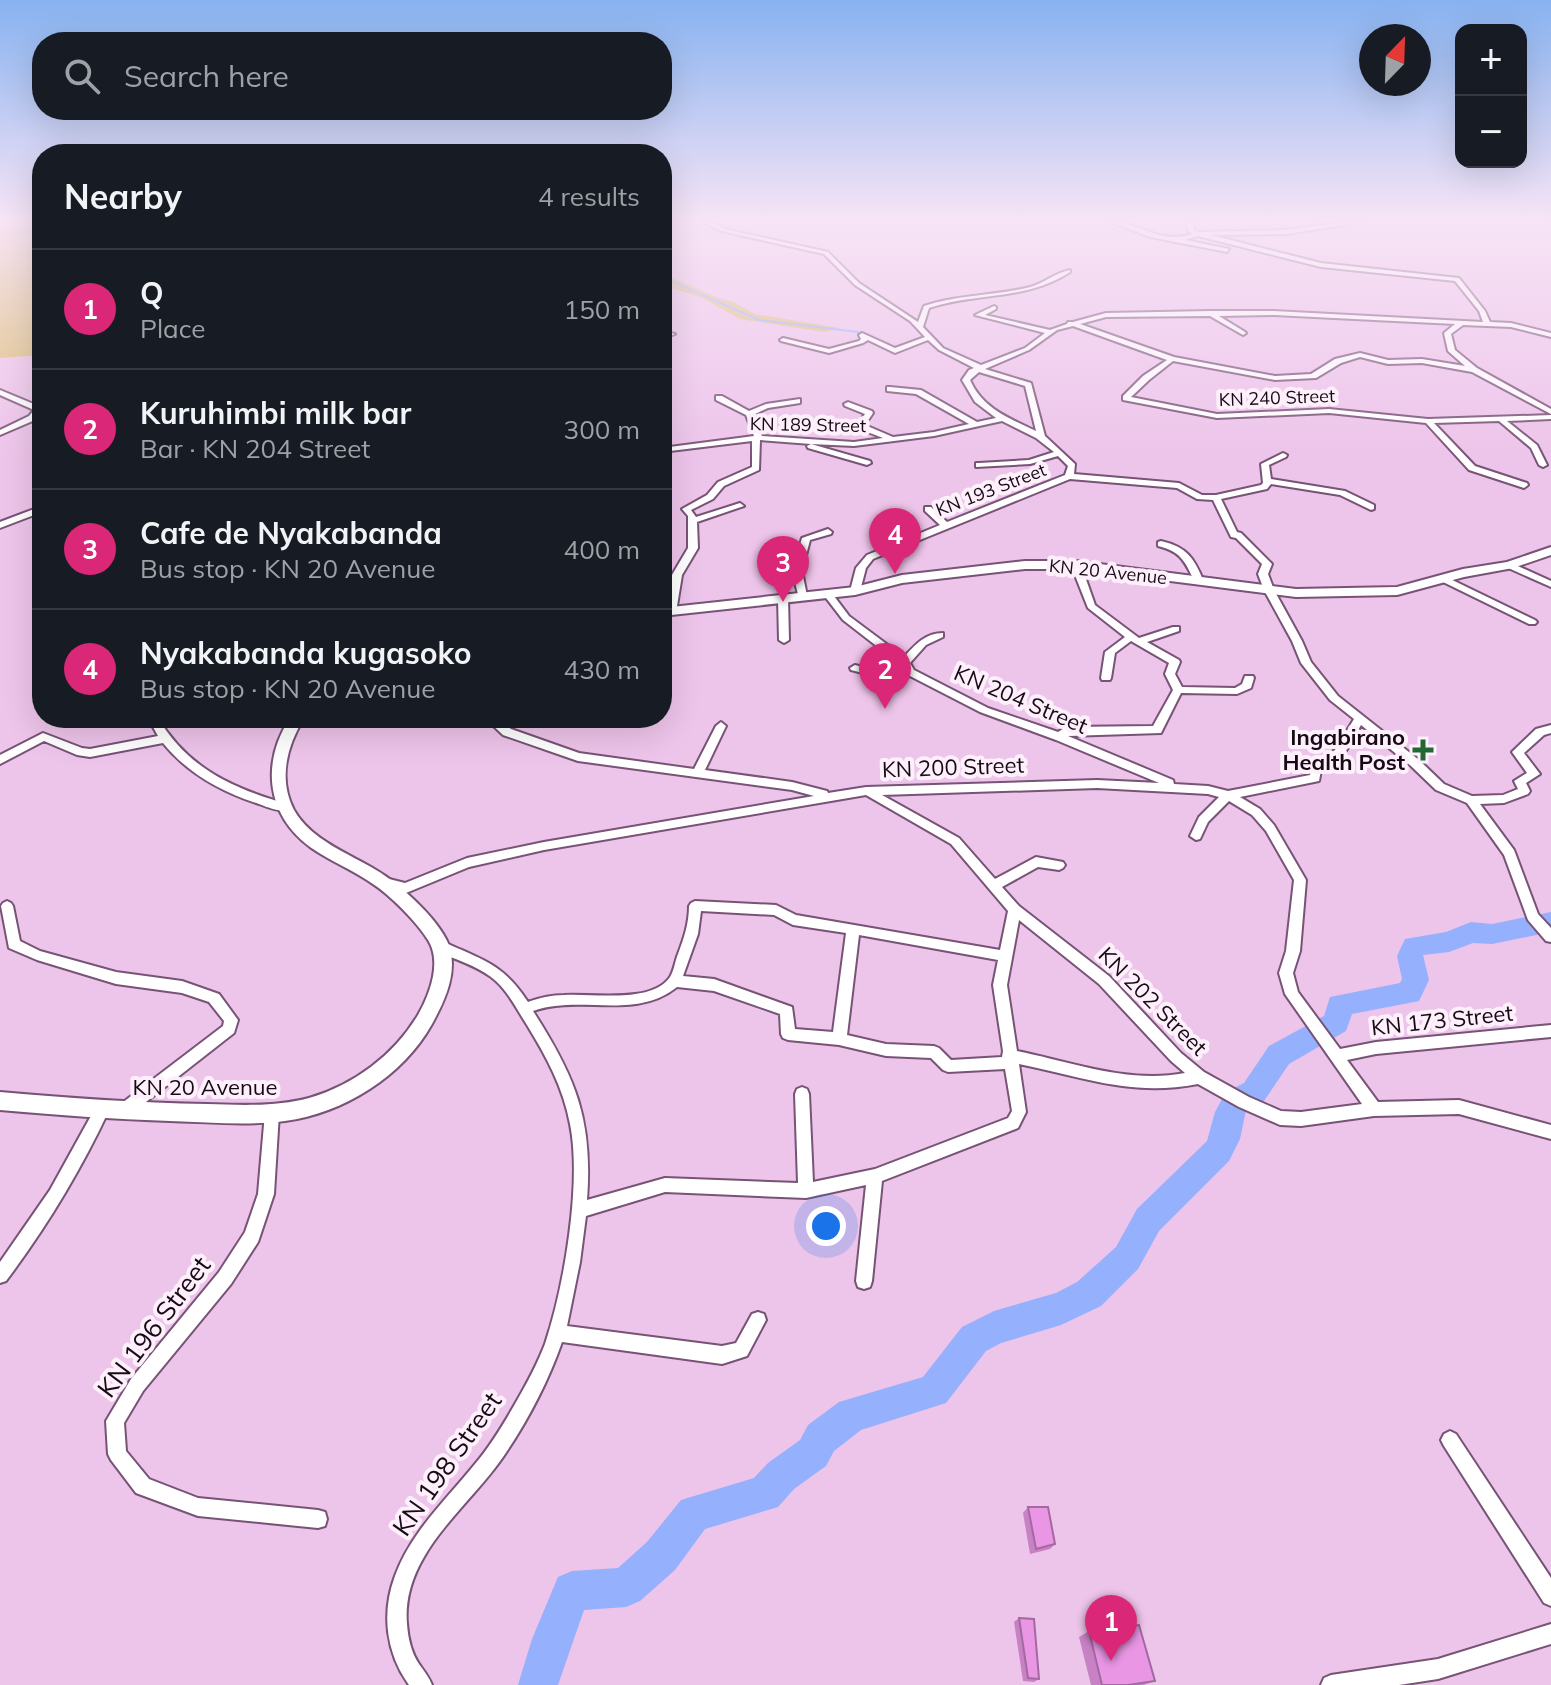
<!DOCTYPE html>
<meta charset="utf-8">
<style>
:root{--surface:#171b24;--page:#20242c;--text:#f1f3f6;--muted:#9ea1a6;--line:#363941;--accent:#db2777}
body{margin:0;font-family:Mulish,sans-serif;background:var(--page);color:var(--text)}
.controls{position:absolute;right:24px;top:24px;display:grid;overflow:hidden;border-radius:16px;box-shadow:0 8px 32px #0002}
.controls button{width:72px;height:72px;display:grid;place-items:center;padding:0;border:0;border-bottom:2px solid var(--line);background:var(--surface);color:var(--text);font:40px sans-serif}
.compass{position:absolute;left:1359px;top:24px;width:72px;height:72px;border-radius:50%;background:var(--surface);box-shadow:0 8px 32px #0002;rotate:23deg}
.you{position:absolute;left:826px;top:1226px;width:28px;height:28px;margin:-20px;border:6px solid #fff;border-radius:50%;background:#1a73e8;box-shadow:0 0 0 12px #1a73e833}
.badge{display:grid;place-items:center;width:52px;height:52px;border-radius:50%;background:var(--accent);color:#fff;font-size:26px;font-weight:700}
.pin{position:absolute;translate:-50% -66px;filter:drop-shadow(0 2px 4px #0008)}
.pin::after{content:'';position:absolute;top:42px;width:28px;height:24px;background:inherit;clip-path:polygon(0 0,100% 0,50% 100%)}
.list{margin:0;padding:0;list-style:none}
h2{display:flex;justify-content:space-between;align-items:center;height:104px;margin:0;padding:0 32px;font-size:34px}
h2 small{font-size:26px;font-weight:400;color:var(--muted)}
.list li{display:grid;grid-template-columns:52px 1fr auto;gap:24px;align-items:center;box-sizing:border-box;height:120px;padding:0 32px;border-top:2px solid var(--line)}
.list b{display:block;font-size:30px;white-space:nowrap}
.list p{margin:0;font-size:26px;white-space:nowrap;color:var(--muted)}
.list em{font-size:26px;font-style:normal;color:var(--muted)}
.icon{flex:none;width:44px;height:44px;fill:none;stroke:currentColor;stroke-width:2;stroke-linecap:round;stroke-linejoin:round}
.map{position:relative;flex:none;width:1551px;height:1685px;overflow:hidden}
.search{position:absolute;background:var(--surface);box-shadow:0 8px 32px #0002;left:32px;top:32px;width:640px;height:88px;display:flex;align-items:center;gap:20px;box-sizing:border-box;padding:0 28px;border-radius:32px;color:var(--muted);font-size:30px}
.panel{position:absolute;background:var(--surface);box-shadow:0 8px 32px #0002;left:32px;top:144px;width:640px;height:584px;border-radius:32px}
.map>svg:first-child{display:block}
.green{fill:#dcbe71}
.lines{fill:none;stroke-linecap:round;stroke-linejoin:round}
.stream-far1{stroke:#95b0fc;stroke-width:2}
.stream{stroke:#95b0fc;stroke-width:6}
.river{fill:#95b0fc;fill-rule:evenodd}
.minor-casing{stroke:#775375;stroke-width:4}
.major-casing{stroke:#775375;stroke-width:4}
.minor{fill:#fff;fill-rule:evenodd}
.major{fill:#fff;fill-rule:evenodd}
.wall{fill:#c881c5}
.building{fill:#e996e5;stroke:#a369a0;stroke-width:2}
.poi-dot{fill:#226833;stroke:#fdf0fb;stroke-width:3}
.labels{text-anchor:middle;stroke-width:8;stroke-linejoin:round;paint-order:stroke}
.far-street-label{font-size:18px;fill:#170916;stroke:#fdf0fb}
.street-label{font-size:22px;fill:#170916;stroke:#fdf0fb}
.poi-label{font-size:22px;font-weight:bold;fill:#170916;stroke:#fdf0fb;text-anchor:end}
.near-street-label{font-size:26px;fill:#170916;stroke:#fdf0fb}
</style>
<div class="map">
<svg width="1551" height="1685" viewBox="0 0 1551 1685">
<rect width="100%" height="100%" fill="#edc4ea"/>
<path class="green" d="M0,222H42V355L0,358Z
M662,273L718,298L734,302L754,314L840,328L824,332L740,319L702,298L662,285Z"/>
<g class="lines">
<path class="stream-far1" d="M662,277L759,320L858,332"/>
<path class="stream" d="M1120,1265L1122,1280"/>
<path class="river" d="M1551,912V932L1492,944L1473,943L1449,952L1423,955L1429,980L1419,1001L1352,1014L1346,1031L1289,1064L1264,1101L1246,1110L1240,1139L1229,1161L1159,1231L1138,1269L1101,1306L1061,1325L1001,1343L986,1351L946,1403L861,1430L834,1451L826,1466L794,1489L778,1507L705,1529L675,1570L640,1601L626,1607L584,1610L558,1685H518L532,1639L558,1577L572,1571L618,1568L647,1542L681,1500L754,1478L768,1463L800,1440L808,1425L839,1402L923,1377L962,1327L994,1311L1056,1293L1077,1282L1116,1247L1137,1209L1207,1141L1215,1112L1226,1092L1244,1083L1269,1046L1324,1016L1330,997L1400,983L1402,979L1397,956L1405,939L1446,932L1471,922L1492,924Z"/>
<g class="minor-casing">
<path id="minor" d="M703,222H712L725,229L828,252L859,283L918,322L924,306C959,294 995,296 1030,287C1044,283 1057,272 1070,270V272C1026,301 977,292 929,308L923,327L943,348L981,365L1025,348L1045,333L975,315L994,306L996,307V309L985,315L1050,330L1067,324L1068,322H1073L1106,313L1210,311H1274L1483,322L1479,311L1455,281L1321,267L1198,236L1185,240L1229,249L1227,252L1150,237L1110,222C1142,222 1158,245 1193,234L1188,231L1186,222H1192L1194,230L1199,232L1286,230L1344,222H1363L1286,234L1211,235L1321,263L1459,278L1485,311L1490,322L1511,323L1551,333V337L1511,327L1463,325L1451,334L1455,350L1477,368L1551,409V414L1472,372L1422,363L1388,364L1360,357L1341,363L1316,378L1275,380L1173,361L1149,380L1131,397L1217,414L1329,409L1428,419L1551,415V419L1507,421L1537,445L1547,465L1543,467L1539,465L1531,448L1499,421L1434,423L1475,466L1527,483L1528,485L1524,488L1469,470L1426,423L1329,413L1217,418L1123,400V396L1143,376L1167,360L1073,326L1057,330L1029,350L985,369L1031,383L1045,436L1075,464L1074,474L1179,483L1202,495H1216L1261,485L1263,483L1261,464L1283,453L1287,455L1286,457L1269,465L1271,479L1345,491L1374,505V509L1371,510L1340,495L1271,484L1267,489L1221,499L1237,532L1241,533L1272,564L1268,574L1274,590L1302,641L1311,662L1338,696L1419,760L1444,784L1472,796L1503,795L1518,789L1514,781L1527,773L1512,752L1536,729L1551,725V733L1544,735L1524,753L1540,774L1526,783L1530,791L1528,794L1504,803L1480,804L1514,850L1538,914L1551,928V942L1546,941L1528,920L1504,855L1467,803L1436,790L1411,766L1361,725L1343,756L1321,770L1319,781L1240,797L1260,809L1274,825L1306,880L1300,951L1293,973L1298,992L1340,1049L1376,1042L1551,1025V1037L1376,1054L1347,1060L1378,1102L1459,1100L1551,1125V1139L1459,1114L1374,1116L1301,1126L1280,1125L1239,1107L1198,1084C1131,1097 1083,1077 1019,1064L1026,1112L1018,1128L882,1181L872,1281L870,1287L864,1289L858,1287L856,1281L866,1185L806,1198L665,1192L586,1216L580,1262L567,1326L722,1346L736,1343L752,1314L758,1312L764,1314L766,1320L747,1356L722,1364L562,1342C548,1382 527,1422 503,1457C468,1508 401,1555 407,1624C408,1638 411,1652 419,1664C424,1671 429,1677 432,1685H409C386,1653 381,1613 395,1576C411,1532 446,1500 475,1464C491,1445 503,1425 515,1404C526,1385 537,1365 545,1344C564,1287 582,1183 570,1124C563,1087 546,1056 527,1025C516,1008 507,989 491,977C475,965 454,959 436,951L434,947L436,943L441,942L446,943C485,961 503,964 528,1002C539,998 551,995 564,995C591,993 652,1004 670,977C674,971 675,961 678,954C684,938 689,923 689,906L691,903L695,901L776,905L796,915L1000,950L1008,911L951,844L866,795L544,850L469,867L406,893L381,886L379,883L381,880L385,878L405,883L467,858L544,842L814,796L792,790L578,761L503,735L485,718H497L511,729L579,753L694,769L716,726L721,722L726,726L705,770L792,782L827,791L828,793L866,787L1097,780L1159,783L1056,740L980,712L910,676L890,680L851,670L850,668L855,665C871,669 887,676 904,671L901,665L843,620L823,594L828,591L831,592L849,616L904,657C915,645 925,633 943,633V637L926,645L910,663L914,670L988,708L1058,732L1066,727L1153,726L1173,690L1165,674L1169,663L1131,641L1115,653L1111,678L1110,680H1102L1101,678L1105,652L1125,637L1088,608L1071,565L1076,562L1081,565L1095,605L1139,638L1173,627H1179V631L1147,642L1179,660L1180,662L1175,674L1182,687L1235,688L1242,684L1245,676H1253L1254,678L1251,688L1237,694L1181,693L1161,733L1068,736L1173,780L1174,784L1208,786L1228,791L1310,775L1312,765L1335,750L1354,719L1330,700L1301,663L1292,641L1264,590L1258,574L1262,564L1236,538L1231,537L1213,500L1197,499L1177,488L1070,479L873,559L866,568L860,591L855,594L852,593L850,591L856,568L867,555L940,525L925,511V507H931L947,522L1065,475L1068,466L1058,456L1030,464L976,467V463H979L1029,460L1054,452L1036,438L1002,421L934,436L854,446L811,444L870,461L871,463L867,465L808,448L807,446L811,444L760,440L759,470L724,486L713,499L691,510L696,517L740,503L744,506L697,522L698,548L682,575L676,612L674,614H668L666,612L672,575L688,548V516L682,509L707,495L718,482L752,467V441L662,452V448L754,436L746,415L716,400V396H722L749,411L766,404L800,399V403L768,408L753,415L762,436L854,442L883,438L857,428L856,426L865,414L845,406L844,404L848,402L872,411L873,413L865,425L893,437L934,432L969,424L916,394L887,391V387H890L921,390L977,422L996,418L975,402L962,380L969,370L974,368L939,350L928,340L895,353L868,340L863,343L829,353L781,341L780,340L783,338L829,349L859,341L861,339L859,335L862,333L895,348L925,337L910,321L855,285L824,254L721,231ZM1274,315L1455,324L1444,333L1448,351L1465,366L1422,359L1388,360L1360,353L1335,359L1311,374L1275,376L1174,357L1080,324L1106,317L1210,316L1243,335L1246,333L1245,332L1219,316ZM979,372L1025,386L1036,431C1009,418 983,409 970,380ZM1097,788L1208,794L1219,797L1199,817L1190,836L1196,840L1200,839L1208,822L1229,801L1252,815L1266,831L1294,880L1286,951L1279,973L1285,994L1362,1104L1301,1112L1281,1111L1249,1097L1204,1072L1181,1053L1109,976L1019,906L1002,887L1038,867L1059,870L1063,868L1065,865L1063,862L1036,857L995,879L959,838L882,795ZM701,911L774,915L793,925L846,933L833,1032L795,1029L792,1007L714,979L683,976L698,934ZM1019,920L1099,984L1171,1061L1185,1073C1128,1084 1072,1062 1017,1051L1007,985ZM859,935L998,960L993,985L1003,1051L1002,1057L951,1060L939,1048L934,1046L886,1044L847,1035ZM677,987L714,991L780,1014L781,1034L783,1038L788,1040L839,1045L886,1056L931,1058L943,1070L948,1072L1005,1069L1012,1111L1008,1118L875,1169L813,1182L809,1094L807,1089L802,1087L797,1089L795,1094L798,1183L665,1178L587,1200C593,1120 576,1078 533,1011C581,994 635,1021 677,987Z
M670,333L675,334L662,339V335Z
M0,390L41,407L42,409L35,420L0,435V430L29,416L34,410L0,395Z
M42,506V512L0,528V522Z
M828,529L832,532L831,534L810,540L802,571L807,596L802,599L799,598L792,571L802,538Z
M1161,541C1187,547 1194,558 1204,582L1202,584H1196C1185,563 1183,552 1158,546V542Z
M1509,562L1551,581V587L1506,567V563Z
M1444,576L1535,620L1537,622L1535,624H1529L1441,581L1439,579Z
M783,595L788,598L789,640L784,643L779,640L778,598Z
M148,718H158C189,770 235,789 290,805L292,808L290,811C280,812 269,808 259,804C222,792 188,774 163,743L90,757L77,755L44,741L0,764V755L43,733L82,748L90,749L158,736Z
M7,901L11,903L13,906L20,941L40,951L116,972L182,981L219,994L238,1020L234,1033L128,1116L123,1118L118,1116L116,1111L118,1106L223,1026L224,1021L209,1002L182,993L116,984L37,960L9,948L1,906L3,903Z
M102,1103L107,1105L109,1110C81,1170 46,1228 6,1281L0,1283V1262L50,1190L97,1105Z
M272,1106L277,1108L279,1113L274,1194L258,1242L231,1284L143,1391L124,1423L126,1451L149,1479L198,1498L318,1510L325,1512L327,1519L325,1526L318,1528L198,1516L136,1493L111,1460L108,1454L106,1421L131,1379L219,1272L245,1232L258,1194L265,1113L267,1108Z
M1450,1431L1456,1434L1551,1578V1606L1544,1603L1444,1446L1441,1440L1444,1434Z
M1551,1624V1644L1438,1679L1399,1685H1321L1324,1678L1331,1675L1438,1659Z"/>
</g>
<g class="major-casing">
<path id="major" d="M1551,547V555L1513,568L1464,577L1397,595L1296,597L1076,569H1025L902,583L855,595L662,616V608L855,587L902,575L1025,561H1076L1296,589L1397,587L1463,569L1507,562Z
M290,718H304C287,746 278,779 294,810C311,840 348,853 376,870C400,884 437,918 448,943C459,971 445,1000 432,1024C403,1076 344,1113 285,1121C247,1126 208,1122 170,1121C113,1119 56,1115 0,1110V1092C69,1098 138,1103 207,1104C240,1105 276,1107 309,1098C354,1085 394,1055 418,1015C430,994 442,962 428,940C418,923 390,895 373,884C353,870 330,861 310,847C266,814 261,763 290,718Z"/>
</g>
<use href="#minor" class="minor"/>
<use href="#major" class="major"/>
</g>
<path class="wall" d="M1028,1507L1055,1544L1050,1549L1030,1554L1023,1513Z
M1019,1618L1039,1679L1034,1682L1023,1681L1014,1622Z
M1089,1631L1155,1681L1143,1685H1091L1079,1637Z"/>
<path class="building" d="M1028,1507H1048L1055,1544L1036,1549Z
M1019,1618L1034,1619L1039,1679L1028,1678Z
M1139,1625L1155,1681L1128,1685H1102L1089,1631Z"/>
<linearGradient id="sky" x2="0" y2="1"><stop stop-color="#87b2f0"/><stop offset="0.48" stop-color="#f7e4f6"/><stop offset="1" stop-color="#f7e4f6" stop-opacity="0"/></linearGradient>
<rect width="1551" height="458" fill="url(#sky)"/>
<path class="poi-dot" d="M1419 738h8v8h8v8h-8v8h-8v-8h-8v-8h8z"/>
<g class="labels">
<g class="far-street-label">
<text transform="translate(1277 398) rotate(-2)" y="6">KN 240 Street</text>
<text transform="translate(808 425) rotate(1)" y="6">KN 189 Street</text>
<text transform="translate(991 490) rotate(-21)" y="6">KN 193 Street</text>
<text transform="translate(1108 572) rotate(6)" y="6">KN 20 Avenue</text>
</g>
<g class="street-label">
<text transform="translate(1021 699) rotate(23)" y="8">KN 204 Street</text>
<text transform="translate(953 767) rotate(-2)" y="8">KN 200 Street</text>
<text transform="translate(1153 1001) rotate(45)" y="8">KN 202 Street</text>
<text transform="translate(1442 1020) rotate(-6)" y="8">KN 173 Street</text>
<text x="205" y="1095">KN 20 Avenue</text>
</g>
<g class="poi-label">
<text x="1405" y="745">Ingabirano<tspan x="1405" dy="25">Health Post</tspan></text>
</g>
<g class="near-street-label">
<text transform="translate(154 1327) rotate(-53)" y="9">KN 196 Street</text>
<text transform="translate(447 1464) rotate(-55)" y="9">KN 198 Street</text>
</g>
</g>
</svg>
<div class="controls">
<button>+</button>
<button>−</button>
</div>
<svg class="compass" viewBox="-18 -18 36 36"><path d="M0-13l5 13h-10z" fill="#e53935"/><path d="M0 13l5-13h-10z" fill="#9ea1a6"/></svg>
<div class="you"></div>
<div class="pin badge" style="left:1111px;top:1661px">1</div>
<div class="pin badge" style="left:885px;top:709px">2</div>
<div class="pin badge" style="left:783px;top:602px">3</div>
<div class="pin badge" style="left:895px;top:574px">4</div>
<div class="search"><svg class="icon" aria-label="search" viewBox="0 0 24 24"><circle cx="10" cy="10" r="6"/><path d="M15 15l6 6"/></svg>Search here</div>
<section class="panel">
<h2>Nearby<small>4 results</small></h2>
<ul class="list">
<li><span class="badge">1</span><div><b>Q</b><p>Place</p></div><em>150 m</em></li>
<li><span class="badge">2</span><div><b>Kuruhimbi milk bar</b><p>Bar · KN 204 Street</p></div><em>300 m</em></li>
<li><span class="badge">3</span><div><b>Cafe de Nyakabanda</b><p>Bus stop · KN 20 Avenue</p></div><em>400 m</em></li>
<li><span class="badge">4</span><div><b>Nyakabanda kugasoko</b><p>Bus stop · KN 20 Avenue</p></div><em>430 m</em></li>
</ul>
</section>
</div>
